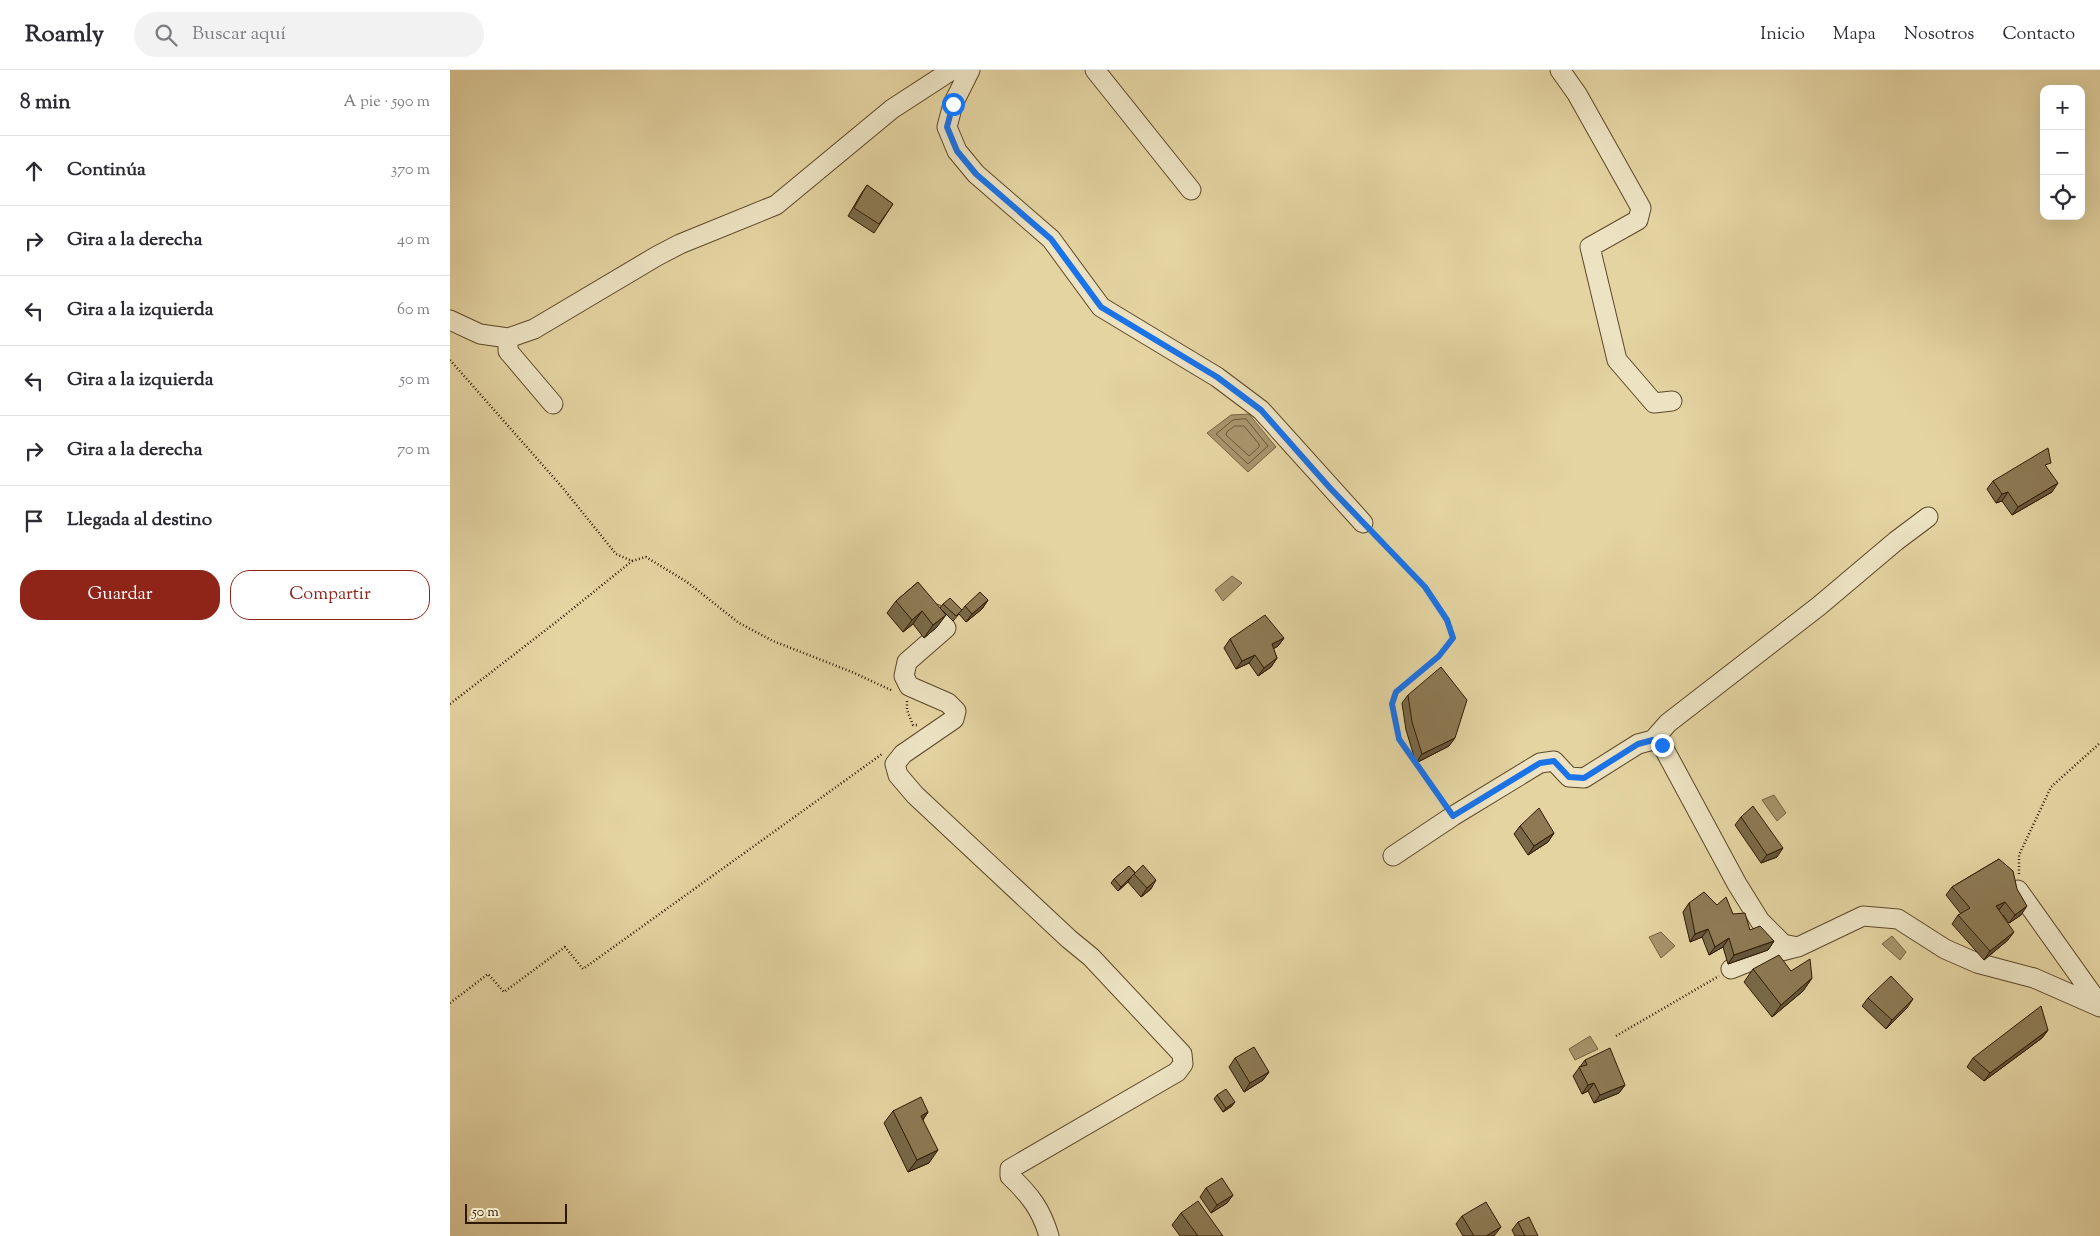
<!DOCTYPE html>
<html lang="es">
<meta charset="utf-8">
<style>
:root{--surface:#fff;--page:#f2f2f3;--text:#2b2b33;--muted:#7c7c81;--line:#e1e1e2;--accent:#8f2418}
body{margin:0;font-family:"Sorts Mill Goudy",serif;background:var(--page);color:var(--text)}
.controls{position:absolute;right:15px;top:15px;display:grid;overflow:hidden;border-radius:10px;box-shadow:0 5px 20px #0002}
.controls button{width:45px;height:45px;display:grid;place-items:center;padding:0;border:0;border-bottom:1px solid var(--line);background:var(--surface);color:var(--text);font:25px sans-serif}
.scale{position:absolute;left:15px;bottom:12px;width:102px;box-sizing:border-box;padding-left:5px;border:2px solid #2f1800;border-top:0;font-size:14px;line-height:18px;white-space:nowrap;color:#2f1800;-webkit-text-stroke:4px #ede3c3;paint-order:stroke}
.stop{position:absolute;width:15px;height:15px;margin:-11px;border:4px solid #1a73e8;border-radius:50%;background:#fff}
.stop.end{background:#1a73e8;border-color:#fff;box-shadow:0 1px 5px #0008}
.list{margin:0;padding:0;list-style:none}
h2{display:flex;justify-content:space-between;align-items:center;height:65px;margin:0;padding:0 20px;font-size:21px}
h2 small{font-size:16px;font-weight:400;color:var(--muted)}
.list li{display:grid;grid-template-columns:32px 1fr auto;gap:15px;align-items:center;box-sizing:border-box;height:70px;padding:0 20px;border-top:1px solid var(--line)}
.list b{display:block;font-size:19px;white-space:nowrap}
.list em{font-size:16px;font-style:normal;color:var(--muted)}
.actions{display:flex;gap:10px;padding:15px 20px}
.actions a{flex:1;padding:11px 0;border:1px solid var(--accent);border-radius:20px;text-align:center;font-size:18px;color:var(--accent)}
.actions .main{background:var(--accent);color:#fff}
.icon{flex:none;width:28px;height:28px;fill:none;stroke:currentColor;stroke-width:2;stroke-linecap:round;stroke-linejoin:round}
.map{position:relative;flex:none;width:1650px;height:1166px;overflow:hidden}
header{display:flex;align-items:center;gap:30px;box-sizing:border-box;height:70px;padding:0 25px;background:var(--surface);border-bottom:1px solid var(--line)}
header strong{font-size:24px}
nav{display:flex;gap:28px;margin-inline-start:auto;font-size:18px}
.search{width:350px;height:45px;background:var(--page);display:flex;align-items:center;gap:12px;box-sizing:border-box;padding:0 18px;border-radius:28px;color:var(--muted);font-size:19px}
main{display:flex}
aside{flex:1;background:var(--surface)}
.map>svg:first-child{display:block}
.water{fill:#a6946b;stroke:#766240}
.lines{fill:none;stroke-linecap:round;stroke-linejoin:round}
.shore{stroke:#6a5636;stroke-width:1}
.minor-casing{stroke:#5c4728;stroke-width:21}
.path{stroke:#2f1800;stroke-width:2.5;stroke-dasharray:1 2.5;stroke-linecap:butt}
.minor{stroke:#ede3c3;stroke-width:19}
.wall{fill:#796948;stroke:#2f1800}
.shaded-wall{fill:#63553b;stroke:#2f1800}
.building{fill:#8d7a54;stroke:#2f1800}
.route{stroke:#1a73e8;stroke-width:6}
</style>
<header>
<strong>Roamly</strong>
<div class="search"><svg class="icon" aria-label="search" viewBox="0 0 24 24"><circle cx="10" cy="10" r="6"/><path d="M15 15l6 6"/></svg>Buscar aquí</div>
<nav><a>Inicio</a><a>Mapa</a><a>Nosotros</a><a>Contacto</a></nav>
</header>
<main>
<aside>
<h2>8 min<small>A pie · 590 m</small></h2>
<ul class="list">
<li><svg class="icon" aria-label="ahead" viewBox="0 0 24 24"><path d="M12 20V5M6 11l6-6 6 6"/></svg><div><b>Continúa</b></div><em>370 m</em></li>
<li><svg class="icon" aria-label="right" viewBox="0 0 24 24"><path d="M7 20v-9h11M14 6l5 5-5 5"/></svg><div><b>Gira a la derecha</b></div><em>40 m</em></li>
<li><svg class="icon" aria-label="left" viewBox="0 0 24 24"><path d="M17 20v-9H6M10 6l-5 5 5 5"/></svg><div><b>Gira a la izquierda</b></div><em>60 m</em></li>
<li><svg class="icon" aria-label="left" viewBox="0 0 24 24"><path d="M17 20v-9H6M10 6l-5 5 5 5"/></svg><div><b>Gira a la izquierda</b></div><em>50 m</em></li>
<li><svg class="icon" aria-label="right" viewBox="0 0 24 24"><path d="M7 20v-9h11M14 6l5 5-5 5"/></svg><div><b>Gira a la derecha</b></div><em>70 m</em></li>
<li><svg class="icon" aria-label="arrive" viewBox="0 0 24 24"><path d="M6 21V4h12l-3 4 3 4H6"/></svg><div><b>Llegada al destino</b></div></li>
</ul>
<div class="actions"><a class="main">Guardar</a><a>Compartir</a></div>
</aside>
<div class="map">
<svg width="1650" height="1166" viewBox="0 0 1650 1166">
<rect width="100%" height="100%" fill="#e4d4a2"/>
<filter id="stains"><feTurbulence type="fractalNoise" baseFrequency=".004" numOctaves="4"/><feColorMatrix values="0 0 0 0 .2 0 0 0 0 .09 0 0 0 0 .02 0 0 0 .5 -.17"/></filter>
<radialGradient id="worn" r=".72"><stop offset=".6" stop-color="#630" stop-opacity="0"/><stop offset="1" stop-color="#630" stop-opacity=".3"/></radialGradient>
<path class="water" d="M799,344L826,377L798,402L757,363L781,345Z
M782,506L792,513L773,531L765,520Z
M1324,725L1336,743L1327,751L1312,730Z
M1211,862L1225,876L1211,888L1199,867Z
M1442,866L1456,882L1450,890L1432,874Z
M1140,966L1148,979L1125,990L1119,979Z"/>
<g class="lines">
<path class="shore" d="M796,349L818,376L798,394L766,364L783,350Z
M785,356H794L809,374V377L799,386L776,365L777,362Z"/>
<g class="minor-casing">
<path id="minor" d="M520,0L503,34L497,57L507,81L526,104L601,169L651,237L767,307L811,340L913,453
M645,0L741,120
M1110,0L1127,24L1191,138L1188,150L1140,177L1167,290L1204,333L1222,331
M0,250L30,264L58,268L84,259L207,186L230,174L326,135L442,39L502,0
M58,268V281L103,334
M485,544L496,558L457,592L454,606L459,616L498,633L506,641L504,649L453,684L445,694L448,705L465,725L619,869L641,887L732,984L733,994L727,1002L560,1099V1106C580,1125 591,1139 599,1166
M1203,670L1218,653L1369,536L1446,471L1478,447
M943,786L1003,746L1090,693L1104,691L1119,707L1134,708L1188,674L1203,670L1212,675L1287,814L1310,851L1333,874L1348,877L1413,846L1448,849L1495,879L1527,893L1584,908L1650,937
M1568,820L1650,935
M1281,899L1313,886L1347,877"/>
</g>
<path class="path" d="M0,290L112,417L166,484L182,491L196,487L237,512L289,553L323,571L402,602L443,621
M923,463C955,494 988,526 1003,568L989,586L946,622L942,634L949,669L994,733
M457,631V640L463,655H467
M0,634L110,549L182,491
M1569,804V785L1601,717L1650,673
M0,933L38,904L54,922L115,877L133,899L432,684
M1166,966L1269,906"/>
<use href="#minor" class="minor"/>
</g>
<path class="wall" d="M417,115L443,134L424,163L398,146L411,124Z
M1597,398L1602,422L1562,445L1552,431L1546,433L1537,419L1543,411Z
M468,512L487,557L474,568L463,554L453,562L437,543L446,531Z
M538,530L532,539L516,552L509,544L503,551L490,538L493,534L512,540L515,536Z
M834,568L828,576L823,579L827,588L821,597L808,606L799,593L786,599L774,578L780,569Z
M958,625L999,676L966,693L956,660L952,633Z
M1291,747L1327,787L1311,793L1285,755Z
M1070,756L1104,763L1098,772L1078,785L1064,764Z
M1549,789L1571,845L1559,853L1553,845L1558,870L1534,890L1502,854L1508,845L1511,844L1496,825L1502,817Z
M679,796L701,819L691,827L678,812L668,821L661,813L664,809Z
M1239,833L1267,835L1283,844L1300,860L1324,871L1318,880L1278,894L1273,877L1259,885L1252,867L1240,872L1233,842Z
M1303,899L1341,901L1362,908L1353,921L1322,947L1294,912Z
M1418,928L1457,938L1436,959L1412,936Z
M1598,960L1592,968L1534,1011L1517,997L1523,988Z
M785,988L819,1002L813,1010L794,1022L779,997Z
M1135,990L1175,1015L1169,1023L1144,1033L1138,1021L1132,1024L1123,1006Z
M767,1025L782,1036L773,1042L764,1029Z
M443,1041L478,1042L473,1050L479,1093L458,1102L434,1053Z
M756,1118L783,1125L777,1133L761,1143L750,1127Z
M731,1143L773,1166H730L722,1155Z
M1012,1146L1045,1166H1013L1006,1154Z
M1068,1152L1088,1166H1065L1062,1160Z"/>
<path class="shaded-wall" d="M1608,413L1602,422L1562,445L1568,437Z
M1558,422L1552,431L1546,433L1552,424Z
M538,530L532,539L516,552L522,544Z
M472,541L463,554L453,562L462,550Z
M496,545L487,557L474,568L483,555Z
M834,568L828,576L816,583L822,574Z
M805,585L799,593L786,599L792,591Z
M827,588L821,597L808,606L814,598Z
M1005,668L999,676L966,693L972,684Z
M1104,763L1098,772L1078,785L1084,776Z
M1333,778L1327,787L1311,793L1317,785Z
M681,807L678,812L668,821L671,817Z
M706,810L701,819L691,827L697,818Z
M1555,832L1549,840L1546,836Z
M1577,836L1571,845L1559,853L1565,845Z
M1258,859L1252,867L1240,872L1245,864Z
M1564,862L1558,870L1534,890L1540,881Z
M1279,868L1273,877L1259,885L1265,877Z
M1324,871L1318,880L1278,894L1284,885Z
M1362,908L1353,921L1322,947L1331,935Z
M1463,929L1457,938L1436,959L1442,950Z
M1598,960L1592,968L1534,1011L1540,1003Z
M819,1002L813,1010L794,1022L800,1013Z
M1144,1013L1138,1021L1132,1024L1138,1015Z
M1175,1015L1169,1023L1144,1033L1150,1025Z
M785,1032L782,1036L773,1042L776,1038Z
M478,1042L469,1055L471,1046Z
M488,1080L479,1093L458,1102L467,1090Z
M783,1125L777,1133L761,1143L767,1135Z
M1051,1157L1044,1166H1036Z"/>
<path class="building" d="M417,115L443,134L429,154L404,138Z
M1598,378L1601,393L1595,395L1608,413L1568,437L1558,422L1552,424L1543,411Z
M468,512L496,545L483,555L472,541L462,550L446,531Z
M530,522L538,530L522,544L515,536Z
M500,528L512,540L506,546L493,534Z
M815,545L834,568L822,574L827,588L814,598L805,585L792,591L780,569Z
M991,597L1017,630L1005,668L972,684L962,652L958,625Z
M1303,736L1333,778L1317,785L1291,747Z
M1089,738L1104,763L1084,776L1070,756Z
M1549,789L1563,801L1567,819L1577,836L1565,845L1555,832L1546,836L1564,862L1540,881L1508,845L1520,838L1502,817Z
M693,795L706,810L697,818L684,804Z
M679,796L685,803L671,817L664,809Z
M1254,822L1267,835L1276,827L1283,844L1295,843L1300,860L1310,856L1324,871L1284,885L1279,868L1265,877L1258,859L1245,864L1239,833Z
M1329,885L1341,901L1360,889L1362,908L1331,935L1303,899Z
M1441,906L1463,929L1442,950L1418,928Z
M1591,936L1598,960L1540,1003L1523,988Z
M804,977L819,1002L800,1013L785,988Z
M1160,978L1175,1015L1150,1025L1144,1013L1138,1015L1129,997L1137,995L1135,990Z
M776,1019L785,1032L776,1038L767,1025Z
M471,1027L478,1042L471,1046L488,1080L467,1090L443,1041Z
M772,1108L783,1125L767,1135L756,1118Z
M748,1131L773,1166H748L731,1143Z
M1036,1132L1051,1157L1036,1166H1024L1012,1146Z
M1079,1147L1088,1166H1075L1068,1152Z"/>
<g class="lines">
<path class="route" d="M503,34L497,57L507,81L526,104L601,169L651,237L767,307L811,340L880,418L975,517L997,550L1003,568L989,586L946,622L942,634L949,669L1003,746L1090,693L1104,691L1119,707L1134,708L1188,674L1203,670L1212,675"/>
</g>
<rect width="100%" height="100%" filter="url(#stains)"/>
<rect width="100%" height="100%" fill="url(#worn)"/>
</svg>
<div class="controls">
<button>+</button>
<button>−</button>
<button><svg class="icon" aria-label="locate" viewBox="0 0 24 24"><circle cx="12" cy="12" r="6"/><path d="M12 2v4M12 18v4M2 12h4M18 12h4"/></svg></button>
</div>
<div class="scale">50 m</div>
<div class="stop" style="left:503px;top:34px"></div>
<div class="stop end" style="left:1212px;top:675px"></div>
</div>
</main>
